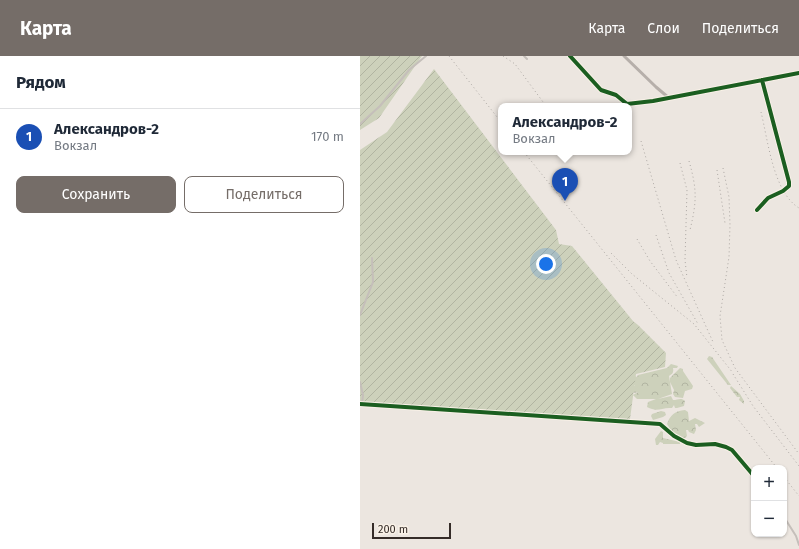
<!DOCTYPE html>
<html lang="ru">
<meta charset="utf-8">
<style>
:root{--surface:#fff;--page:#f6f6f7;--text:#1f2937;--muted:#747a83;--line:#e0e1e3;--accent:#756d68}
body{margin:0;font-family:"Fira Sans",sans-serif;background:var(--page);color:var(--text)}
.controls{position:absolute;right:12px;bottom:12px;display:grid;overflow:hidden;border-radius:8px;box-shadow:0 1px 3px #0004}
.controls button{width:36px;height:36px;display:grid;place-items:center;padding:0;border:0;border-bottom:1px solid var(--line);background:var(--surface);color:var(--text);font:20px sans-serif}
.scale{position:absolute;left:12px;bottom:10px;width:79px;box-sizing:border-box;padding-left:4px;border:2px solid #352c28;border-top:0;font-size:11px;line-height:14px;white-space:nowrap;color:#352c28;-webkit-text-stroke:3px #f9f1e7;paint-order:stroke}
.you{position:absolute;left:186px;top:208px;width:14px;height:14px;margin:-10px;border:3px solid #fff;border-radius:50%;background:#1a73e8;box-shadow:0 0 0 6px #1a73e833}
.badge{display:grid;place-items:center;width:26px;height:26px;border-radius:50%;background:var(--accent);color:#fff;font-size:13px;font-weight:700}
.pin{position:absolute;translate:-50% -33px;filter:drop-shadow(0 1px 2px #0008)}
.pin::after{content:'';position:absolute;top:21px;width:14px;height:12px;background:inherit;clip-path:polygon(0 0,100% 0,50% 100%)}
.popup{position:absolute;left:138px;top:47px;width:134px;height:52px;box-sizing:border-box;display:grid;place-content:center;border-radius:8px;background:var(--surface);filter:drop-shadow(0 1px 3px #0005);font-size:13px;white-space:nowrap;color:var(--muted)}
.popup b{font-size:15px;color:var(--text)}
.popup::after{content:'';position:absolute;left:50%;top:100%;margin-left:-8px;border:8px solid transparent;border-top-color:var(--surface)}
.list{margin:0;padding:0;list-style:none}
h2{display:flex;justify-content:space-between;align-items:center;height:52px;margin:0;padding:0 16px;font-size:17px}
h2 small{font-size:13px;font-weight:400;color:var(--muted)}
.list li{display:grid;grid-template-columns:26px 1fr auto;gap:12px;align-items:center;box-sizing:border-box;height:56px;padding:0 16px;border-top:1px solid var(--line)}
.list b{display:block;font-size:15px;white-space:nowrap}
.list p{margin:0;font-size:13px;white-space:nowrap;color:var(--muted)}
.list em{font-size:13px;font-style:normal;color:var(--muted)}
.actions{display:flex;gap:8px;padding:12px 16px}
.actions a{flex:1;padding:9px 0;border:1px solid var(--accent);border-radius:8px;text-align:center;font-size:14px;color:var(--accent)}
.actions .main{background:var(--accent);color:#fff}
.map{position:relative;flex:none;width:439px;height:493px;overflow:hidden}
header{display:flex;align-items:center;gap:24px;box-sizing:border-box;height:56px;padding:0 20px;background:var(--accent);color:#fff}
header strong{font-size:19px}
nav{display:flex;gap:22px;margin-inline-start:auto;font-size:14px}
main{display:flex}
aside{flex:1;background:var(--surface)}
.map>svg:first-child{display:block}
.forest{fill:url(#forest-crowns)}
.garden{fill:url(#garden-furrows)}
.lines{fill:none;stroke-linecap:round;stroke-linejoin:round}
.street{stroke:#c5bfba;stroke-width:2}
.secondary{stroke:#b6afaa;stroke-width:3}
.rail{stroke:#ada8a4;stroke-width:1;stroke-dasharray:1 3;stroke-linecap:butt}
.cycleway-casing{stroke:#f9f1e7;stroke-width:6}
.cycleway{stroke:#1b5e20;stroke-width:4}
</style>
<header>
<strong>Карта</strong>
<nav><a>Карта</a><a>Слои</a><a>Поделиться</a></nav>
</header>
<main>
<aside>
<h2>Рядом<small></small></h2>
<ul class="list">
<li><span class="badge" style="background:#1a4fb4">1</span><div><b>Александров-2</b><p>Вокзал</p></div><em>170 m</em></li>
</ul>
<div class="actions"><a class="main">Сохранить</a><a>Поделиться</a></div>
</aside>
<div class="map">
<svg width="439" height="493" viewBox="0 0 439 493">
<defs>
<pattern id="forest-crowns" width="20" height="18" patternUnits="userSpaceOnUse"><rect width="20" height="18" fill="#cdd1bb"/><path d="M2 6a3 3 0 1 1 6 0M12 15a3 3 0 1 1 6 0" fill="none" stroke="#b1b4a1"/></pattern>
<pattern id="garden-furrows" width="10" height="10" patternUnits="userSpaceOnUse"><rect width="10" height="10" fill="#cdd1bb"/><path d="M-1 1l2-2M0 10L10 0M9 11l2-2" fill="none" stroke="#b1b4a1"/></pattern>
</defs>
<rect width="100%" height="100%" fill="#ece6e0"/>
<path class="forest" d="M349,300L352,301L371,329H368L347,303Z
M311,308L318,310L317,312H313C314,317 312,318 309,320L312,338L298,343L311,340L313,344C318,344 321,341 325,345L324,350L317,352H315L314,349L312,352C301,351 298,357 287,351L288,346L296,343H277L273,339L278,336H294H277L275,337L270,334L275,329H269L275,320L277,321L278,319L307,312Z
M320,312L323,313V315L333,330L332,333L325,335L323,342L315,341L313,338L314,334L310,326V322Z
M371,330L380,338L384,345V348L379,344L380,341H377L370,332Z
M325,354L328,356L329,365L335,362L345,367L339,371L337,368H335L336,374L334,378L329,376L328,374H326L327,380L325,382C317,382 311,375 307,368C310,359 315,355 325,354Z
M301,355L305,356L306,359L303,361L293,364L291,360L292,358Z
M301,375L303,376V382L320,386V388H303V387L300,386L298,389H296L295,383Z"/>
<path class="garden" d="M0,0H62L19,62L0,74Z
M74,13L196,174L199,188L212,190L273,265L278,269L306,297L305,311L276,318L270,363L0,347V94L27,76Z"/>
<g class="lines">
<path class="street" d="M164,0L167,3
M210,0L241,34L256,39L267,48L309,42
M0,68L20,50L49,14L66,0
M397,154L408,142L423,135L429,130V126L402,24
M0,259L13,226L12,202
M0,326L3,339L2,348
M0,348L300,368L314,380L327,387L336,389L355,388L366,391L372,394L394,420
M424,461L436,480L439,489"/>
<path class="secondary" d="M264,0L296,31L309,42L439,17"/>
<path class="rail" d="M89,0L141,66
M143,0L155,8L186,50
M401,56C408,84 413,136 439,152
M281,85L316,204L353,286
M164,96L417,412
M329,105C337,133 337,145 330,174
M320,107L327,134L325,204L327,222
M363,112L369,141L370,169L369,201L360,260L362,284L375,312L439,398
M357,114L365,167
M296,179L309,217L338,268
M277,183L290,205L318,242
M251,197L272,218L334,268L373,317
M373,318L393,350L439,410
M424,421L439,440"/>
<g class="cycleway-casing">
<path id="cycleway" d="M210,0L241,34L256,39L267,48L293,45L439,17
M397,154L408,142L423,135L429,130V126L402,24
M0,348L300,368L314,380L327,387L336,389L355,388L366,391L372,394L394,420"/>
</g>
<use href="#cycleway" class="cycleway"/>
</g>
</svg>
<div class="controls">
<button>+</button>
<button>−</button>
</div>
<div class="scale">200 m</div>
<div class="you"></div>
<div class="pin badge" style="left:205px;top:145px;background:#1a4fb4">1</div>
<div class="popup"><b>Александров-2</b>Вокзал</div>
</div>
</main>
